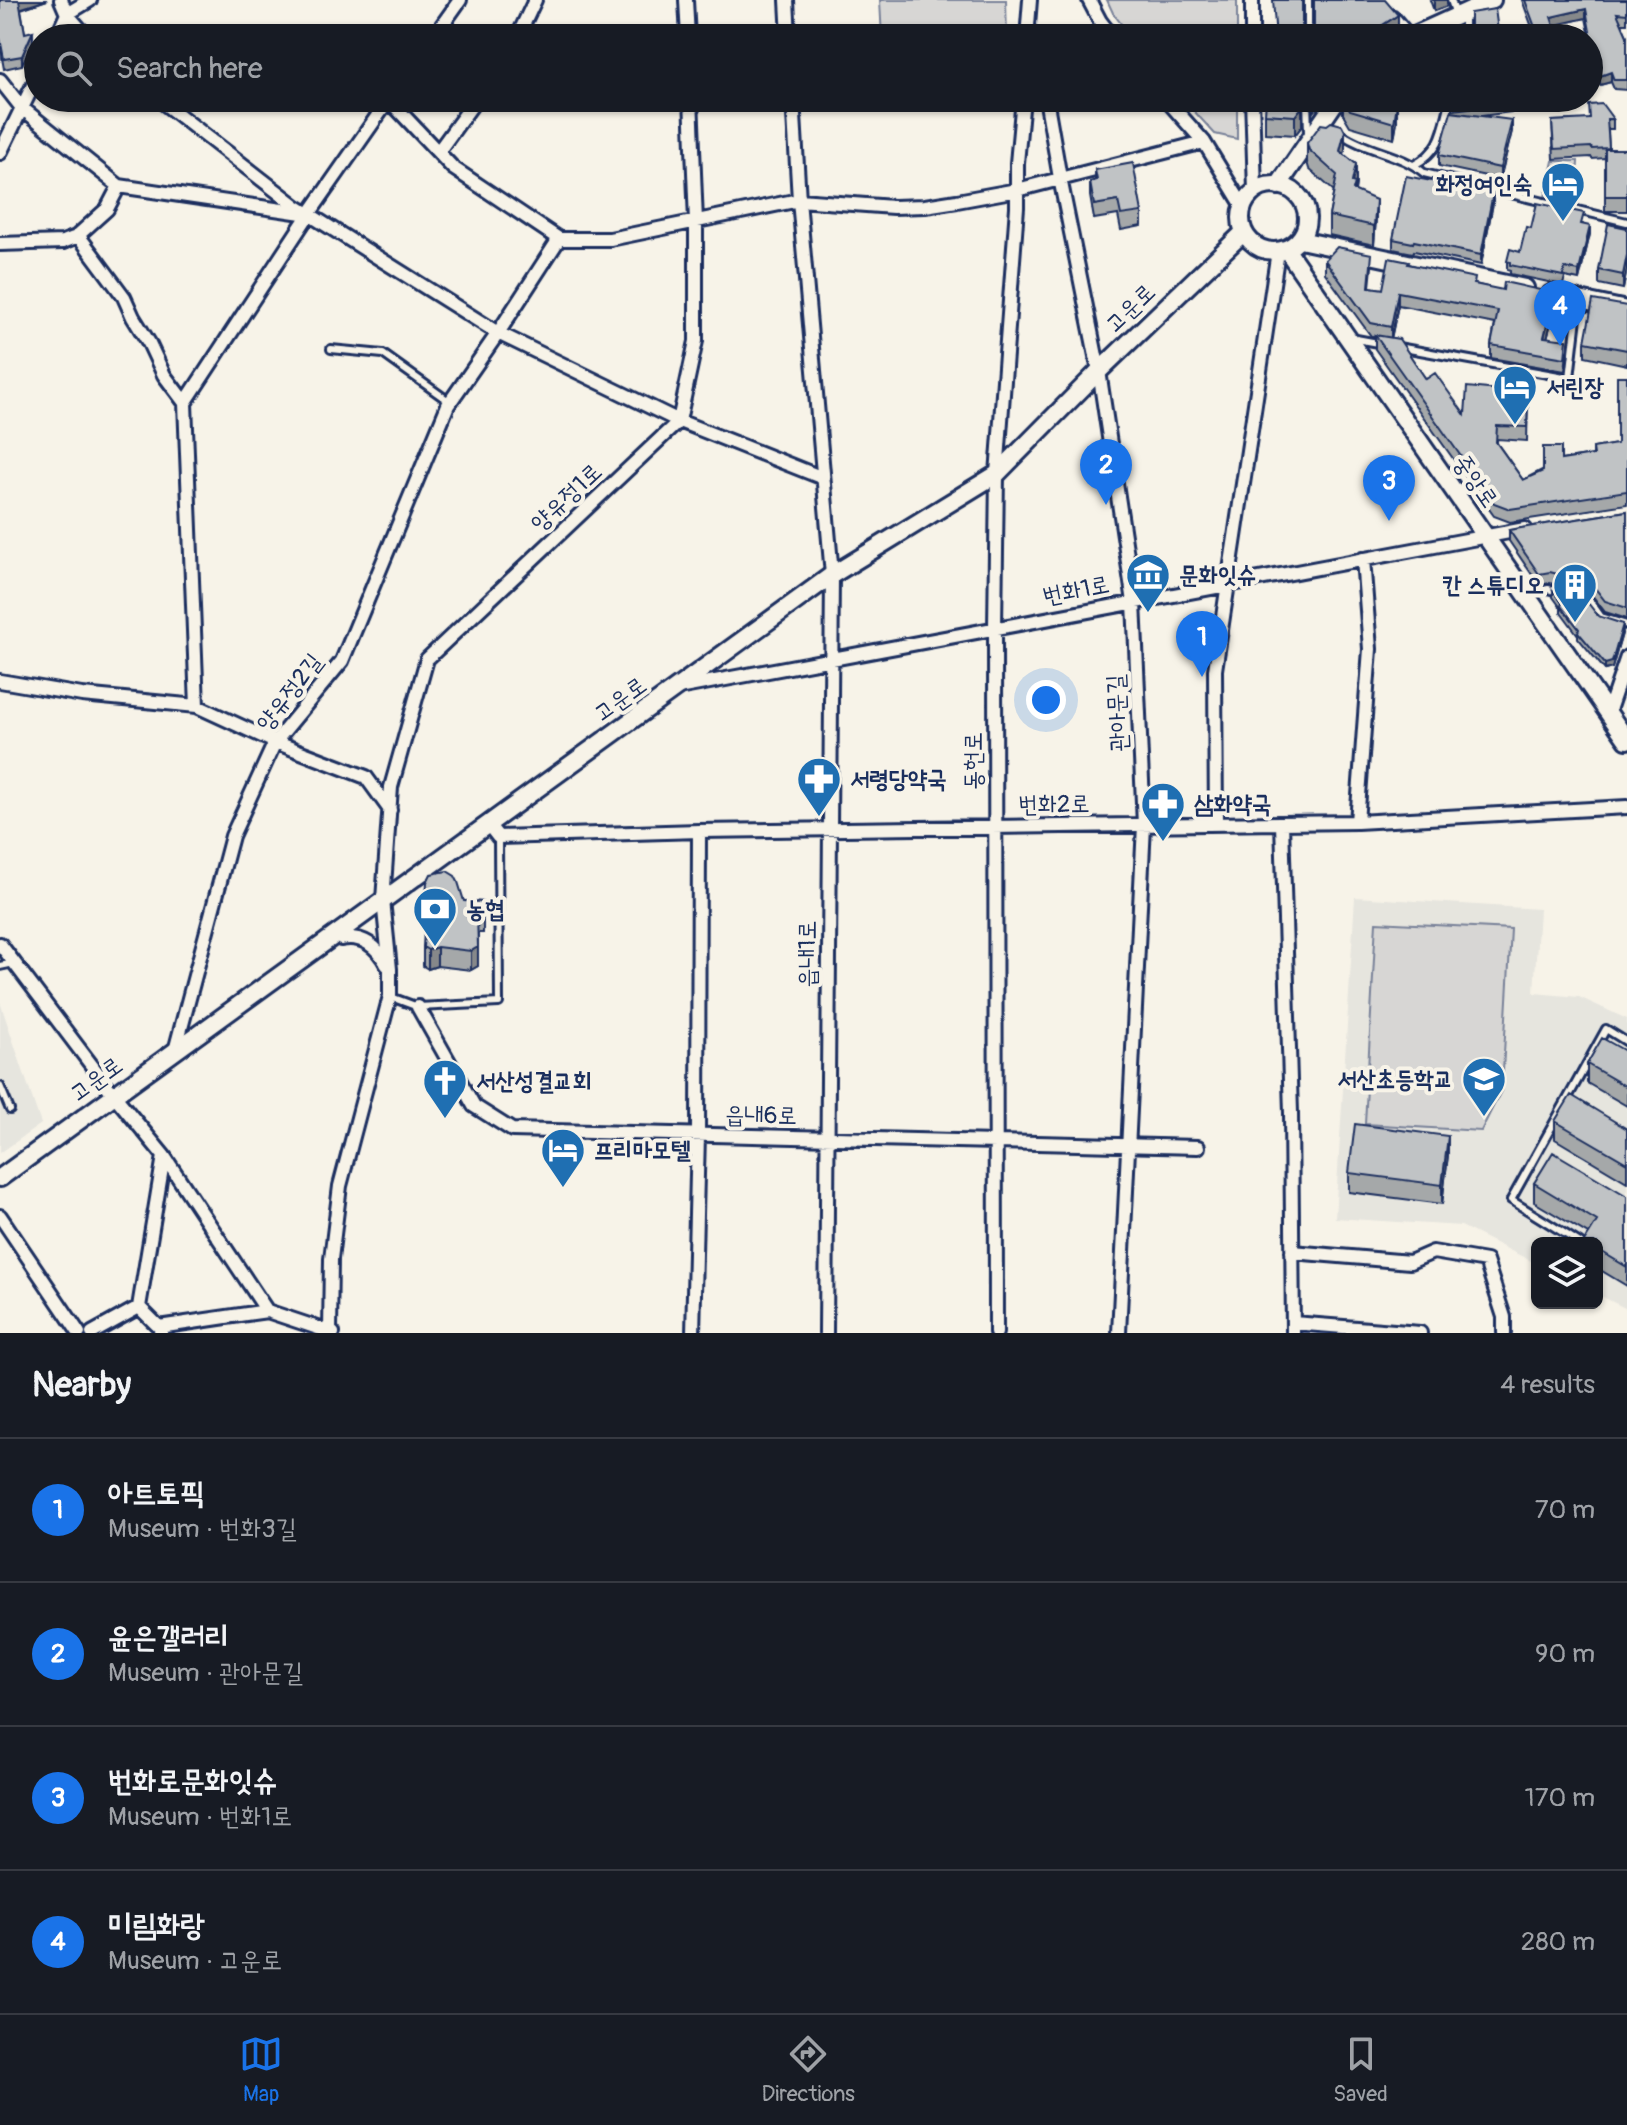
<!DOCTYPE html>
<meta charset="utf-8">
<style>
:root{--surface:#171b24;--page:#20242c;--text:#f1f3f6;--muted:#9ea1a6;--line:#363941;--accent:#1a73e8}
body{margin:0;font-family:Pangolin,"Poor Story",sans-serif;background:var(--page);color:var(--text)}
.controls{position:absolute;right:24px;bottom:24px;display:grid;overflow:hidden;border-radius:12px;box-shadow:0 2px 6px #0004}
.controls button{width:72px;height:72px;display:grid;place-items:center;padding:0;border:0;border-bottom:2px solid var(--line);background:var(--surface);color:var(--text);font:40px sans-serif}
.you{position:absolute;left:1046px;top:700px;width:28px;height:28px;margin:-20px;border:6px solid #fff;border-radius:50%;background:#1a73e8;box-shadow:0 0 0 12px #1a73e833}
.badge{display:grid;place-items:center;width:52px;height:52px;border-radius:50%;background:var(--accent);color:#fff;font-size:26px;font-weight:700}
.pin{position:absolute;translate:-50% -66px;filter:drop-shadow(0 2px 4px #0008)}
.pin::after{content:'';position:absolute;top:42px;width:28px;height:24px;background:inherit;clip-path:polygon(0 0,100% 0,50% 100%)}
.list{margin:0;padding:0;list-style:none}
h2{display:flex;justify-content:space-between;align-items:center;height:104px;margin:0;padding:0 32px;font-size:34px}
h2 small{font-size:26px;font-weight:400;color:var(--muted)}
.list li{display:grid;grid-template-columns:52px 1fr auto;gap:24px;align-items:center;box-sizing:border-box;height:144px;padding:0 32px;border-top:2px solid var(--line)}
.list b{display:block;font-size:30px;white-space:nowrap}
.list p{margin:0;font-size:26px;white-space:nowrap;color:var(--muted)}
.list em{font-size:26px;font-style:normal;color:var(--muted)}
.icon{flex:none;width:44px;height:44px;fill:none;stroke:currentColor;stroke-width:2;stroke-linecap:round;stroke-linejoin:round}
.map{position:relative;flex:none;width:1627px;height:1333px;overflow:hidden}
.search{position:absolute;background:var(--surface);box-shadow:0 2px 6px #0004;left:24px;right:24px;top:24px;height:88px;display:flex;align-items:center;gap:20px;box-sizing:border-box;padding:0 28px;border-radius:44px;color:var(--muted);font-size:30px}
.sheet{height:680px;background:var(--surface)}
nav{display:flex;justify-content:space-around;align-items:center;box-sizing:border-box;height:112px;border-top:2px solid var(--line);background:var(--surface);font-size:22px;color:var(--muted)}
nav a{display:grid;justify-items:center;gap:4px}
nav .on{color:var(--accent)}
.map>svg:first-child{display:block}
.built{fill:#e6e5de}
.green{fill:#d7d6d4;stroke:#798299;stroke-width:2}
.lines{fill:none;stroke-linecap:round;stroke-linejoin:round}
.service-casing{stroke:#1b2f5e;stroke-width:12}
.minor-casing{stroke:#1b2f5e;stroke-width:18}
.tertiary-casing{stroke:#1b2f5e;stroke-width:22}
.service{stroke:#f7f3e8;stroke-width:6}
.minor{stroke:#f7f3e8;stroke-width:12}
.tertiary{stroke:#f7f3e8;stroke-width:16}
.wall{fill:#a5a8a9;stroke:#1b2f5e;stroke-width:2}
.shaded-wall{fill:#86888a;stroke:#1b2f5e;stroke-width:2}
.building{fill:#c0c3c5;stroke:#1b2f5e;stroke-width:2}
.labels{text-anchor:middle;stroke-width:8;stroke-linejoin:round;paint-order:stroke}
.poi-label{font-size:24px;font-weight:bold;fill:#1b2f5e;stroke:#f7f3e8;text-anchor:start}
.street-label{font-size:24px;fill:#1b2f5e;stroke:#f7f3e8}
</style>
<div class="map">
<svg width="1627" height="1333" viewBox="0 0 1627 1333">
<rect width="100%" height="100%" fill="#f7f3e8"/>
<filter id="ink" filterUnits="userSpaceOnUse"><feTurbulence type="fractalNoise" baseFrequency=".0125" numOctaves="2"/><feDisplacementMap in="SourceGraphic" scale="16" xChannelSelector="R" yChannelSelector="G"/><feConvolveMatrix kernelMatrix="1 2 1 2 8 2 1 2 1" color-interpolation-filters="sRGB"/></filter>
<g filter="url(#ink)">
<path class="built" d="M1355,897L1539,909L1534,993L1579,997L1627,1019V1309L1597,1294V1243H1537V1264L1461,1226L1335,1218Z
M0,1002L41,1124L0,1153Z"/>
<path class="green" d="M880,0H1006L1007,38H882Z
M1107,0H1237V38H1132L1113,13Z
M1182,98H1237V139L1215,134Z
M1553,161H1578L1576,205L1545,197Z
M1376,922L1511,929L1502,1089L1481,1131L1365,1124Z"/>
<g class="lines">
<g class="service-casing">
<path id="service" d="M1308,0V38
M1451,0L1456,15
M1394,14L1410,33
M1464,38V14
M1307,98L1308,134
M1342,134C1367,152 1401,153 1424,173L1627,222
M1414,165C1443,150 1443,127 1451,98
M1351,338L1383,344
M1398,347L1570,378L1579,300
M331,349L383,354L450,402
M1530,594L1548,589L1589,600L1601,617L1627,625
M0,966L14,963
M391,997L418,1007L499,1003L498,837
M0,1086L10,1110
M1580,1243L1511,1200L1606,1029L1627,1042"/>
</g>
<g class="minor-casing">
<path id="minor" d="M61,0L67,14L88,38
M686,0L688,38
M787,0L789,38
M1089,0L1100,21L1113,38
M1252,0V38
M56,38L67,14L90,0
M433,38L460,0
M517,38L535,0
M1027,38L1030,0
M0,80L22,108L119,186L302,213
M157,98L296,206L498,333L679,421L823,478
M387,98L453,168L559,239H610L799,200L893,207L925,206L957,201L1017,190L1204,142
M793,98L799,200L832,575L826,1333
M1046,98L1060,178L1099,371L1134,602L1144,825L1119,1333
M1165,98L1204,142L1243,206
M1252,98L1255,191
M438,152L477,98
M0,153L38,75
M78,235L124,297L133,317L149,343L164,375L185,403
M0,244L63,242L76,237L107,209L119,186
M0,681L82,695L197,706L275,742L366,777L390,810
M678,688L1525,529
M197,706L185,403L309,214L390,98
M1608,713L1627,657
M1357,822L1370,649L1363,559
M1282,823L1291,1113L1293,1333
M488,824L498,837L699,831L1357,822L1627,807
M1216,824L1215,670L1278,251
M337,934L341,939C362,934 378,947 387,965
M0,944L114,1095L164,1156L267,1311L333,1333
M418,1007L474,1106L512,1130L1198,1147
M175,1051L232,836L275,742L342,661L448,405L498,333L559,239
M0,1216L79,1333
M1292,1252L1410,1262L1433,1252L1486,1261L1504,1317V1333
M139,1307L164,1156
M139,1307L159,1327L161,1333
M1293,1323L1420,1333
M159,1327L267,1311
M92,1333L139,1307
M330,1333L331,1259L340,1186L390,996V969L383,900L391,787L427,659L679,421L696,341V222L691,98
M693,1333L698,1135L699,831
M996,1333L995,628L997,474L1017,207V163L1023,98"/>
</g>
<g class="tertiary-casing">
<path id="tertiary" d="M1408,38L1492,0
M1241 218a33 33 0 1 1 66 0a33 33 0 1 1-66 0Z
M1278,186L1338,98
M1300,240L1525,288
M1286,249L1627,740
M1551,294L1627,310
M0,1178L832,575L997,474L1099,371L1244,232"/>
</g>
<use href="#service" class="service"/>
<use href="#minor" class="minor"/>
<use href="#tertiary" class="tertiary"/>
</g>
<path class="wall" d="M0,0H47L21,9L25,33L33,41L22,65L4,69L0,47Z
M1430,0H1447V6L1434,11Z
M1522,0H1627V23H1621L1627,36V90L1614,89L1611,82L1600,85L1586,18L1554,25L1558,38H1536Z
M1302,98V126L1295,135L1265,133V114Z
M1343,98L1397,121L1394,139L1350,126L1343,114Z
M1421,98H1445L1443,106L1421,102Z
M1511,98L1512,112L1481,116L1512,131L1500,179L1439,166V155L1452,110Z
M1545,98H1556V99L1545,101Z
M1613,119V129H1608L1609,149H1627V211H1605V158L1592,159L1591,157L1554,159L1552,121Z
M1307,143L1345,150L1344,154L1356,183L1355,191L1376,218L1374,245L1329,235V216L1334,191L1309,169L1307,162Z
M1095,170L1142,212V226L1121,230L1118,215L1094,219L1090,196V182L1095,181Z
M1493,203L1481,265L1414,251L1413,253L1393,249V239Z
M1583,224L1590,234L1579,280L1565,277L1563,285L1510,274V271L1507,270V261L1520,252L1531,228Z
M1627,228V269L1623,289L1599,284V270Z
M1325,260L1372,267L1370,287L1383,289L1409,264L1475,284L1572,309L1569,323L1552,319L1547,338L1567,352L1565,371L1491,358V345L1495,324L1398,305L1391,338L1426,379L1465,415L1499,397L1528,398L1527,441L1497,439V443L1523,480L1561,460L1593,455V448L1617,444L1627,376V504L1510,522L1494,516L1375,349V336H1371L1325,273Z
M1627,306V365L1585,356V342Z
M1627,511V619L1605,612L1591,594L1550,583L1539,585L1509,541V530Z
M1553,590L1623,630L1612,668L1605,670L1578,638V635L1561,612V608L1553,597Z
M464,901L483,902V933H478V966L471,970L437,966L428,969L423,966V947Z
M1627,1052V1106L1587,1083V1064Z
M1555,1121L1627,1129V1182L1555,1139Z
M1448,1155L1442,1204L1349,1192V1173Z
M1534,1183L1627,1196V1286L1597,1268V1243H1584L1588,1234L1534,1202Z"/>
<path class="shaded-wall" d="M19,0H47L19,9Z
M1436,0H1447V6L1434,11V1Z
M1586,9V18L1551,26V17Z
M1398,15V28L1382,38H1366L1378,28Z
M33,31V41L22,65V56Z
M1598,71V80L1589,82V73Z
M1611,72V82L1600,85V76Z
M1314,98H1325L1313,112V99Z
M1397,104V121L1394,139V123Z
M1302,107V126L1295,135V116Z
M1512,120V131L1500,179V168Z
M1345,131V150L1340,170V151Z
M1356,164V183L1355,189V202L1352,182Z
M1493,193V203L1481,265V255Z
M1376,200V218L1374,245V226Z
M1590,226V234L1579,280V271Z
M1627,255V269L1623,289V275Z
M1398,292V305L1391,339V327Z
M1572,297V309L1569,323V310Z
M1552,306V319L1544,350V337Z
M1623,624V630L1612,668L1605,670V664Z
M437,947V966L428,969V950Z
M478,947V966L471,970V951Z
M1448,1136V1155L1442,1204V1185Z"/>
<path class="building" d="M0,0H19L25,33L33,31L22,56L4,59L0,38Z
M1273,0H1302V25L1306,30H1310L1314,26V0H1385L1398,15L1378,28L1366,38H1276Z
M1525,0H1627V14L1617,13L1627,36V80H1614L1611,72L1600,76L1598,71L1589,73V38H1587L1591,37L1586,9L1551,17L1558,38H1539Z
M1495,9L1499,38H1432V36L1458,28L1460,34H1466L1470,30V13Z
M1266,98H1302V107L1295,116L1265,114Z
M1343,98H1382L1397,104L1394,123L1350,110Z
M1455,98H1511L1512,103L1452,110Z
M1602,104L1613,119H1607L1609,148L1592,149L1591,147L1554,149L1552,121L1590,119L1589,105Z
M1451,112L1512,120L1500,168L1439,155Z
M1331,122L1342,125L1345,131L1340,151L1356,164L1352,182L1355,183L1353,190L1376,200L1374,226L1329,216L1337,175L1309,150L1307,143L1321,124L1327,125Z
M1605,149H1627V196H1605Z
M1133,163L1142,212L1121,215L1118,201L1094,205L1090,182L1097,180L1095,170Z
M1406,176L1493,193L1481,255L1414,241L1413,243L1393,239Z
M1537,203L1584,213L1581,224L1590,226L1579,271L1565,268L1563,276L1510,265V262L1507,261L1510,249L1520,252L1526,227L1531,228Z
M1608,224L1627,228V255L1623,275L1599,270Z
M1337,247L1372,254L1369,287L1383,289L1389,258L1409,262L1408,264L1475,278L1474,284L1503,290L1504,282L1572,297L1569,310L1552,306L1544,337L1567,340L1565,358L1491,345L1498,311L1398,292L1391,327L1371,323L1325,260Z
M1593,300L1627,306V350L1585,342Z
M1375,335L1399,339L1426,379L1435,373L1465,415L1467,387L1499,390L1498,397L1528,398L1527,427L1497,426L1496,442L1523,480L1543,471V447H1561V460L1594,455L1593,448L1617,444V376H1627V491L1510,509L1494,503Z
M1627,511V608L1605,601L1591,583L1550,572L1539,574L1509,530Z
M1553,590L1585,599L1598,616L1623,624L1612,662L1605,664L1578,632L1579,629L1561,606L1562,603Z
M447,871L455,876L458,882L464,901L483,902V914H477L478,947L471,951L437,947L428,950L423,947L427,882L431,874Z
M1602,1038L1627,1052V1087L1587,1064Z
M1571,1095L1627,1129V1163L1555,1121Z
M1355,1124L1448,1136L1442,1185L1349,1173Z
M1553,1152L1627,1196V1267L1597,1249V1243H1586L1584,1242L1597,1221L1534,1183Z"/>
</g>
<defs>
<g id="hotel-pin" transform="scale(2.3)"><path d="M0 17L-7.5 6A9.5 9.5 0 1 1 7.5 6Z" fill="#1f6fb2" stroke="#f7f3e8"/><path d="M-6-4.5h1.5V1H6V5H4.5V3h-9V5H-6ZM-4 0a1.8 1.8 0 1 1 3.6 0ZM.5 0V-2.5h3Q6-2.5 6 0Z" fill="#fff"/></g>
<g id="museum-pin" transform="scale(2.3)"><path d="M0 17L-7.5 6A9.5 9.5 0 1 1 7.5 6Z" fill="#1f6fb2" stroke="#f7f3e8"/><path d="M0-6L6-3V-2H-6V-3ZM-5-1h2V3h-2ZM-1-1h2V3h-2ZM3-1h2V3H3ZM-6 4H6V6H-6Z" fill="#fff"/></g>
<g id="building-pin" transform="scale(2.3)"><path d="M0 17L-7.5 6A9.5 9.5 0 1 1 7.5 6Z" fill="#1f6fb2" stroke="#f7f3e8"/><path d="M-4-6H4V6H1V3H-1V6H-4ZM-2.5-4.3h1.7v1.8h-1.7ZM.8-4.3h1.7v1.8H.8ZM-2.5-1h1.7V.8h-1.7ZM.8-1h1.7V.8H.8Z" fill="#fff"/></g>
<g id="pharmacy-pin" transform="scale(2.3)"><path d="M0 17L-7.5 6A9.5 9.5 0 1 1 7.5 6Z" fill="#1f6fb2" stroke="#f7f3e8"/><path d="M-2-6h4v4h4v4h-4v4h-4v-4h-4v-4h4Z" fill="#fff"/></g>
<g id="bank-pin" transform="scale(2.3)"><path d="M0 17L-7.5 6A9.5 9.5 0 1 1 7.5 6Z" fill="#1f6fb2" stroke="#f7f3e8"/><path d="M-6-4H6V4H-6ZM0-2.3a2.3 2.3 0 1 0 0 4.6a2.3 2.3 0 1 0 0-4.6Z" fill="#fff"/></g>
<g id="school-pin" transform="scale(2.3)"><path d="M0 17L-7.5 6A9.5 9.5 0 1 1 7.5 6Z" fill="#1f6fb2" stroke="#f7f3e8"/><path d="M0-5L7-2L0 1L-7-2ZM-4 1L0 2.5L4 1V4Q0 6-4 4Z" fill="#fff"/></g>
<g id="church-pin" transform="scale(2.3)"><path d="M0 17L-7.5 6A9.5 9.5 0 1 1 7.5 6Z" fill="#1f6fb2" stroke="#f7f3e8"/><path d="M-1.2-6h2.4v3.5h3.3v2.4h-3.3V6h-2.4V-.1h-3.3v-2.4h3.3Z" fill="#fff"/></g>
</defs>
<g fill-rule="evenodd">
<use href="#hotel-pin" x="1563" y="184"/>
<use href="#hotel-pin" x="1515" y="387"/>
<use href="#museum-pin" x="1148" y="575"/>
<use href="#building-pin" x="1575" y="585"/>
<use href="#pharmacy-pin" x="819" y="779"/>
<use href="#pharmacy-pin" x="1163" y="804"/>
<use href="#bank-pin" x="435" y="909"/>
<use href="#school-pin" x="1484" y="1079"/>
<use href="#church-pin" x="445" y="1081"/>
<use href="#hotel-pin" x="563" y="1150"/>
</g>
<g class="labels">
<g class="poi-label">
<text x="1532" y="192" text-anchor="end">화정여인숙</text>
<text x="1546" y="395">서린장</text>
<text x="1179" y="583">문화잇슈</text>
<text x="1544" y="593" text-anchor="end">칸 스튜디오</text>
<text x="850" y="787">서령당약국</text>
<text x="1194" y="812">삼화약국</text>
<text x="466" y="917">농협</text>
<text x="1453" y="1087" text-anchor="end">서산초등학교</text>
<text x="476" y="1089">서산성결교회</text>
<text x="594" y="1158">프리마모텔</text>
</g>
<g class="street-label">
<text transform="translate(1130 308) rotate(-44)" y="8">고운로</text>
<text transform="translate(1476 481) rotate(55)" y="8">중앙로</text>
<text transform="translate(566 497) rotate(-43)" y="8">양유정1로</text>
<text transform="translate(1076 590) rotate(-11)" y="8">번화1로</text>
<text transform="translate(289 692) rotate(-52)" y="8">양유정2길</text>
<text transform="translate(620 699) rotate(-36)" y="8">고운로</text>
<text transform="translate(1117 713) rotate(-93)" y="8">관아문길</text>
<text transform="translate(973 761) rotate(-90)" y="8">동헌로</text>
<text transform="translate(1054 804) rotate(-1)" y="8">번화2로</text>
<text transform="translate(807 954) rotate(-90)" y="8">읍내1로</text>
<text transform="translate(96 1079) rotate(-36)" y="8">고운로</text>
<text transform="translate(761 1115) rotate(1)" y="8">읍내6로</text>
</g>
</g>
</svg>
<div class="controls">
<button><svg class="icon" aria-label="layers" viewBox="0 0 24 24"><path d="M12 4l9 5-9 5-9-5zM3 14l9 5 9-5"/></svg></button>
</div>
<div class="you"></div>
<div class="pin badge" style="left:1202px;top:677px">1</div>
<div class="pin badge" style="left:1106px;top:505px">2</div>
<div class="pin badge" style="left:1389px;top:521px">3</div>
<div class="pin badge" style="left:1560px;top:346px">4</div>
<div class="search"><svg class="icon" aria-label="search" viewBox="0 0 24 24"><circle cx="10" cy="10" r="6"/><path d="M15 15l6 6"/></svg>Search here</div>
</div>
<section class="sheet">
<h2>Nearby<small>4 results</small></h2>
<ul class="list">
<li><span class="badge">1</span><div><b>아트토픽</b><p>Museum · 번화3길</p></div><em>70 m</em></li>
<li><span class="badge">2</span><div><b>윤은갤러리</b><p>Museum · 관아문길</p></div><em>90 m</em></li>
<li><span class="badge">3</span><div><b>번화로문화잇슈</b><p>Museum · 번화1로</p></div><em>170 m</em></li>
<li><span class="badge">4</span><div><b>미림화랑</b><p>Museum · 고운로</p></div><em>280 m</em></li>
</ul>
</section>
<nav>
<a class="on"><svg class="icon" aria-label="map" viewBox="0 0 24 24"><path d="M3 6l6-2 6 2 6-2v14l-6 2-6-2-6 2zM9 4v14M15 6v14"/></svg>Map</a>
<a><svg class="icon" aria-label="directions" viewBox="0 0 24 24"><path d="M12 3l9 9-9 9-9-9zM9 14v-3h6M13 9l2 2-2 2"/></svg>Directions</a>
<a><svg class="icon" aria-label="saved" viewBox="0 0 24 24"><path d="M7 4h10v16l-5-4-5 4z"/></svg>Saved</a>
</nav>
